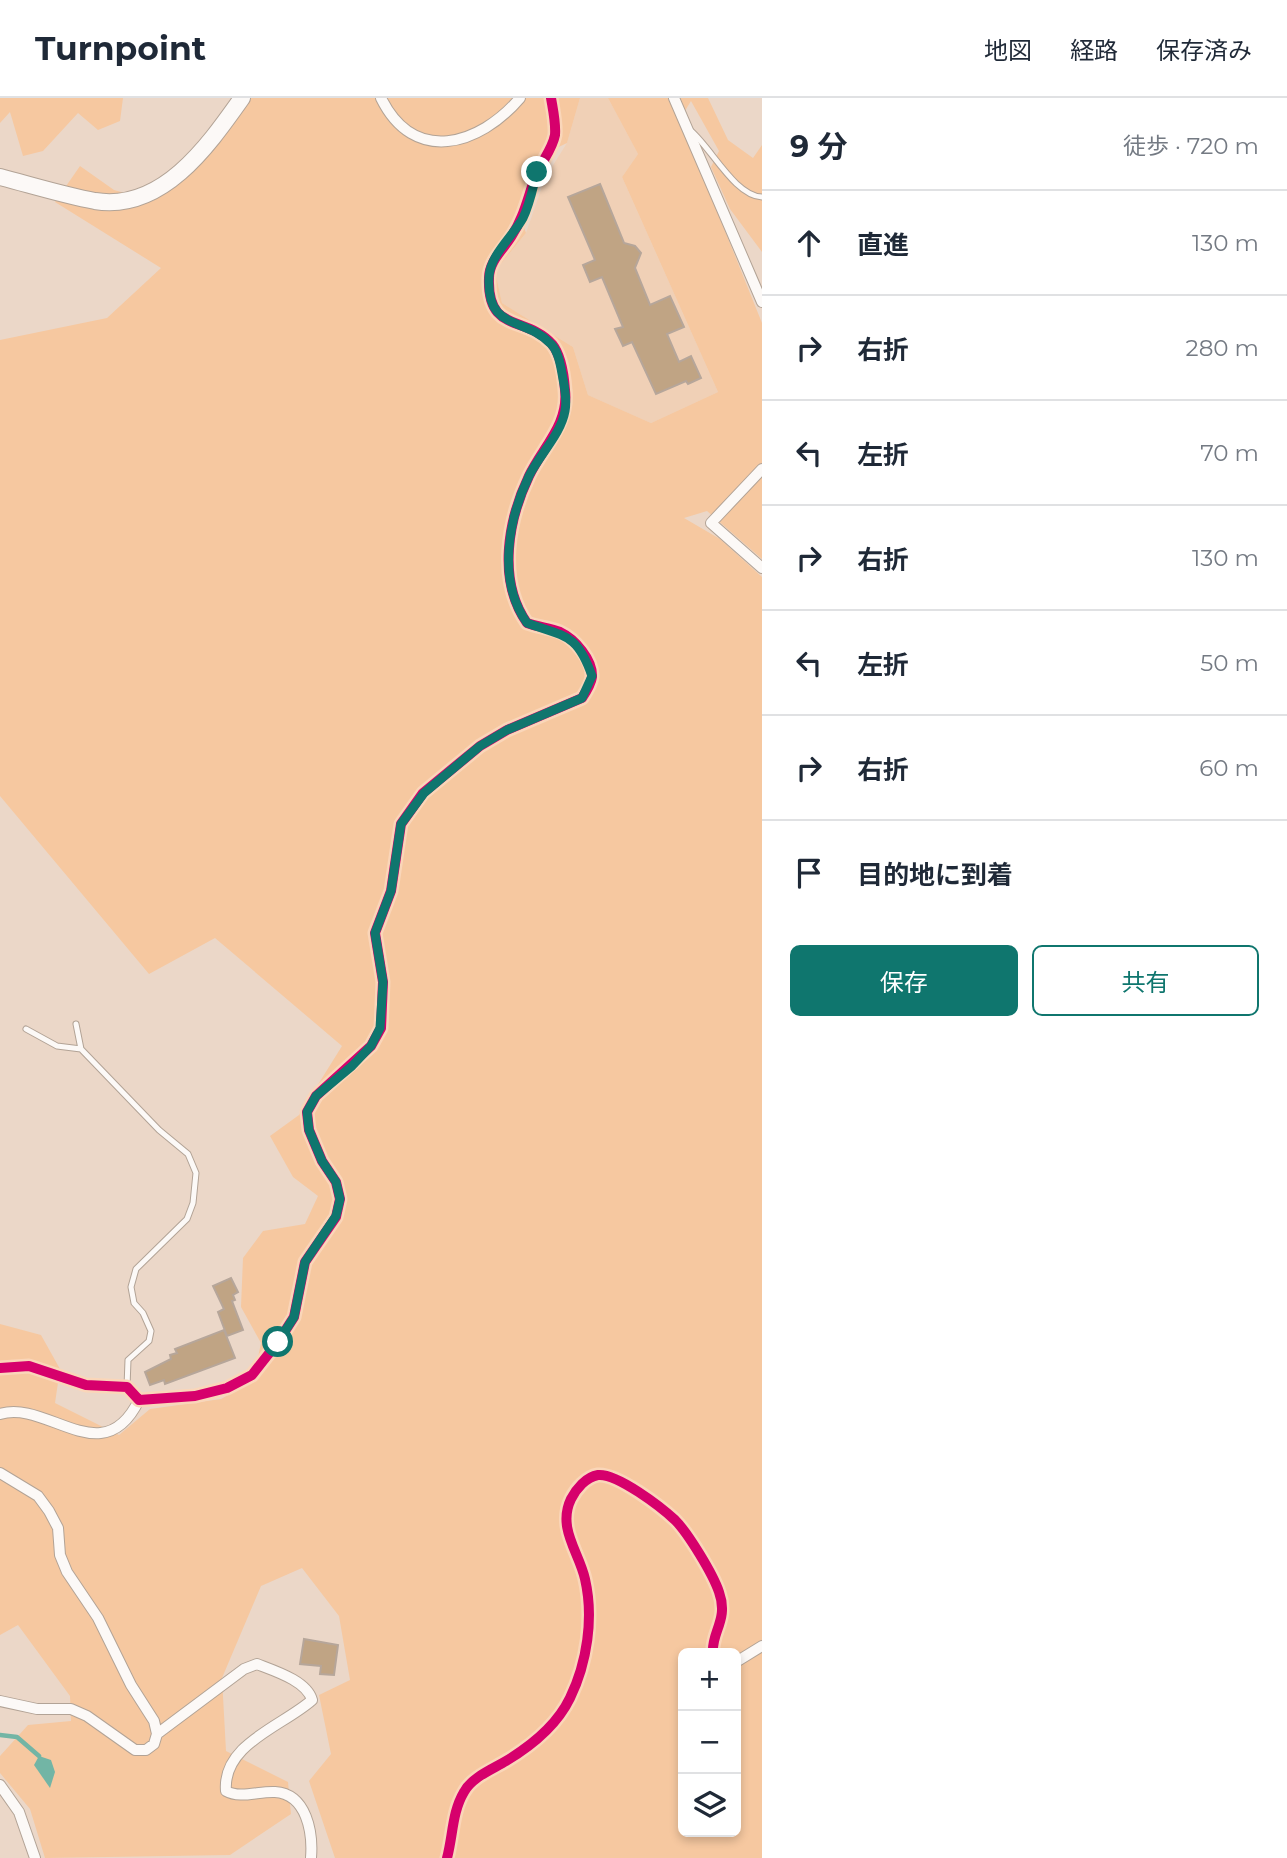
<!DOCTYPE html>
<html lang="ja">
<meta charset="utf-8">
<style>
:root{--surface:#fff;--page:#f6f6f7;--text:#1f2937;--muted:#747a83;--line:#e0e1e3;--accent:#0f766e}
body{margin:0;font-family:Montserrat,"Noto Sans JP",sans-serif;background:var(--page);color:var(--text)}
.controls{position:absolute;right:21px;bottom:21px;display:grid;overflow:hidden;border-radius:10px;box-shadow:0 4px 10px #0003}
.controls button{width:63px;height:63px;display:grid;place-items:center;padding:0;border:0;border-bottom:2px solid var(--line);background:var(--surface);color:var(--text);font:35px sans-serif}
.stop{position:absolute;width:21px;height:21px;margin:-16px;border:5px solid #0f766e;border-radius:50%;background:#fff}
.stop.end{background:#0f766e;border-color:#fff;box-shadow:0 2px 7px #0008}
.list{margin:0;padding:0;list-style:none}
h2{display:flex;justify-content:space-between;align-items:center;height:91px;margin:0;padding:0 28px;font-size:30px}
h2 small{font-size:23px;font-weight:400;color:var(--muted)}
.list li{display:grid;grid-template-columns:46px 1fr auto;gap:21px;align-items:center;box-sizing:border-box;height:105px;padding:0 28px;border-top:2px solid var(--line)}
.list b{display:block;font-size:26px;white-space:nowrap}
.list em{font-size:23px;font-style:normal;color:var(--muted)}
.actions{display:flex;gap:14px;padding:21px 28px}
.actions a{flex:1;padding:16px 0;border:2px solid var(--accent);border-radius:10px;text-align:center;font-size:24px;color:var(--accent)}
.actions .main{background:var(--accent);color:#fff}
.icon{flex:none;width:38px;height:38px;fill:none;stroke:currentColor;stroke-width:2;stroke-linecap:round;stroke-linejoin:round}
.map{position:relative;flex:none;width:762px;height:1760px;overflow:hidden}
header{display:flex;align-items:center;gap:42px;box-sizing:border-box;height:98px;padding:0 35px;background:var(--surface);border-bottom:2px solid var(--line)}
header strong{font-size:33px}
nav{display:flex;gap:38px;margin-inline-start:auto;font-size:24px}
main{display:flex}
aside{flex:1;background:var(--surface)}
.map>svg:first-child{display:block}
.built{fill:#f0d0b6}
.green{fill:#f6c8a0;fill-rule:evenodd}
.water{fill:#72b5a5}
.lines{fill:none;stroke-linecap:round;stroke-linejoin:round}
.stream{stroke:#72b5a5;stroke-width:4.5}
.building{fill:#c0a484;stroke:#b6a69a;stroke-width:2}
.lane-casing{stroke:#b2a396;stroke-width:7}
.street-casing{stroke:#b2a396;stroke-width:12}
.secondary-casing{stroke:#b2a396;stroke-width:18}
.lane{stroke:#fcf9f7;stroke-width:5}
.street{stroke:#fcf9f7;stroke-width:10}
.secondary{stroke:#fcf9f7;stroke-width:16}
.cycleway-casing{stroke:#fad6b9;stroke-width:15}
.cycleway{stroke:#d6006c;stroke-width:10}
.route{stroke:#0f766e;stroke-width:9}
</style>
<header>
<strong>Turnpoint</strong>
<nav><a>地図</a><a>経路</a><a>保存済み</a></nav>
</header>
<main>
<div class="map">
<svg width="762" height="1760" viewBox="0 0 762 1760">
<rect width="100%" height="100%" fill="#ebd7c8"/>
<path class="built" d="M580,0H608L638,56L622,79L718,294L651,325L588,297L573,249L502,205L495,173L526,135L545,80L567,45Z"/>
<path class="green" d="M0,0H123L120,23L98,32L78,15L43,53L23,58L10,14L0,25Z
M249,0H580L567,45L540,58L518,112L526,135L495,173L502,205L573,249L588,297L651,325L718,294L622,79L638,56L608,0H708L728,42L753,60L762,47V154L730,111L711,69L719,53L691,3L680,21L762,225V461L707,413L684,420L720,441L762,479V1760H335L309,1683L331,1656L319,1597L350,1582L339,1518L302,1470L261,1488L222,1580L226,1653L288,1684L291,1716L230,1757L45,1760L30,1711L0,1675V1658L28,1627L71,1623L70,1598L18,1527L0,1537V1226L41,1237L60,1271L55,1305L119,1337L150,1311L221,1301L253,1283L261,1245L241,1209L243,1160L263,1133L305,1126L318,1098L293,1079L270,1038L299,1017L342,948L215,840L149,876L0,698V242L107,220L161,170L55,104L80,68L114,92L153,103L198,69ZM683,1555H736V1734H683Z"/>
<path class="water" d="M39,1658L51,1662L55,1674L50,1690L34,1667Z"/>
<g class="lines">
<path class="stream" d="M0,1637L17,1639L39,1658"/>
</g>
<path class="building" d="M600,86L624,145L635,148L641,155L635,170L650,207L670,198L684,229L667,236L679,264L691,258L701,280L688,286L686,283L656,296L632,244L623,248L615,231L623,229L602,179L590,184L583,167L595,162L568,99Z
M231,1180L238,1194L233,1197L235,1202L232,1203L243,1232L227,1238L218,1214L224,1211L213,1188Z
M224,1232L235,1260L165,1286L164,1282L150,1287L145,1274L171,1261L170,1257L177,1255L175,1251Z
M304,1541L338,1547L334,1577L320,1576L321,1568L300,1566Z"/>
<g class="lines">
<g class="lane-casing">
<path id="lane" d="M691,33C712,51 735,98 762,99
M76,926L81,951
M26,931L57,948L81,951L159,1032L188,1056L196,1075L193,1105L187,1121L136,1171L131,1189L134,1205L143,1215L151,1233L149,1243L128,1262L127,1289"/>
</g>
<g class="street-casing">
<path id="street" d="M381,0C414,67 479,48 520,0
M674,0L762,204
M762,371L711,425L762,470
M0,1270L29,1268L86,1287L127,1289L139,1302L195,1298L227,1290L252,1277L278,1244L294,1219L305,1164L336,1119L340,1101L336,1084L322,1063L309,1032L307,1014L316,998L371,948L381,930L383,884L375,835L391,793L401,726L423,695L480,648L507,632L582,600C586,594 591,586 592,579C593,562 575,541 560,534C550,530 538,529 527,525C497,482 508,422 529,378C543,349 569,326 565,292C564,278 561,257 552,246C526,217 487,236 489,180C489,163 503,152 511,139C525,118 528,97 537,75C543,61 552,52 555,37C556,25 553,12 551,0
M0,1316C47,1301 103,1376 139,1302
M0,1375L38,1398L49,1413L58,1430L60,1457L67,1474L98,1520L131,1587L154,1623L157,1636L154,1646L146,1652H135L87,1618L71,1611H37L0,1603
M736,1564L762,1548
M157,1636L244,1571L257,1566C275,1573 307,1583 312,1602C283,1628 222,1646 226,1693C240,1701 259,1693 275,1694C307,1696 313,1735 311,1760
M0,1687L19,1714L35,1760
M447,1760C453,1738 452,1714 464,1694C472,1679 493,1671 506,1663C531,1648 557,1627 570,1600C587,1565 594,1520 585,1481C579,1454 557,1430 571,1401C576,1391 586,1379 598,1377C617,1375 661,1409 675,1422C688,1435 713,1476 719,1494C729,1522 711,1534 713,1555"/>
</g>
<g class="secondary-casing">
<path id="secondary" d="M0,79C31,87 63,97 95,103C162,114 208,48 242,0"/>
</g>
<use href="#lane" class="lane"/>
<use href="#street" class="street"/>
<use href="#secondary" class="secondary"/>
<g class="cycleway-casing">
<path id="cycleway" d="M0,1270L29,1268L86,1287L127,1289L139,1302L195,1298L227,1290L252,1277L278,1244L294,1219L305,1164L336,1119L340,1101L336,1084L322,1063L309,1032L307,1014L316,998L371,948L381,930L383,884L375,835L391,793L401,726L423,695L480,648L507,632L582,600C586,594 591,586 592,579C593,562 575,541 560,534C550,530 538,529 527,525C497,482 508,422 529,378C543,349 569,326 565,292C564,278 561,257 552,246C526,217 487,236 489,180C489,163 503,152 511,139C525,118 528,97 537,75C543,61 552,52 555,37C556,25 553,12 551,0
M447,1760C453,1738 452,1714 464,1694C472,1679 493,1671 506,1663C531,1648 557,1627 570,1600C587,1565 594,1520 585,1481C579,1454 557,1430 571,1401C576,1391 586,1379 598,1377C617,1375 661,1409 675,1422C688,1435 713,1476 719,1494C729,1522 711,1534 713,1555"/>
</g>
<use href="#cycleway" class="cycleway"/>
</g>
<g class="lines">
<path class="route" d="M278,1244L294,1219L305,1164L336,1118L340,1101L336,1084L322,1063L309,1032L307,1014L316,998L352,968L371,948L380,930L383,884L375,835L391,793L401,726L424,695L480,648L507,632L582,600L592,578C577,535 565,539 527,525C497,483 508,422 529,378C540,356 561,336 565,313C567,303 565,291 563,281C561,270 559,254 551,246C525,218 486,234 489,179C490,157 513,138 523,120C530,106 533,89 537,74"/>
</g>
</svg>
<div class="controls">
<button>+</button>
<button>−</button>
<button><svg class="icon" aria-label="layers" viewBox="0 0 24 24"><path d="M12 4l9 5-9 5-9-5zM3 14l9 5 9-5"/></svg></button>
</div>
<div class="stop" style="left:278px;top:1244px"></div>
<div class="stop end" style="left:537px;top:74px"></div>
</div>
<aside>
<h2>9 分<small>徒歩 · 720 m</small></h2>
<ul class="list">
<li><svg class="icon" aria-label="ahead" viewBox="0 0 24 24"><path d="M12 20V5M6 11l6-6 6 6"/></svg><div><b>直進</b></div><em>130 m</em></li>
<li><svg class="icon" aria-label="right" viewBox="0 0 24 24"><path d="M7 20v-9h11M14 6l5 5-5 5"/></svg><div><b>右折</b></div><em>280 m</em></li>
<li><svg class="icon" aria-label="left" viewBox="0 0 24 24"><path d="M17 20v-9H6M10 6l-5 5 5 5"/></svg><div><b>左折</b></div><em>70 m</em></li>
<li><svg class="icon" aria-label="right" viewBox="0 0 24 24"><path d="M7 20v-9h11M14 6l5 5-5 5"/></svg><div><b>右折</b></div><em>130 m</em></li>
<li><svg class="icon" aria-label="left" viewBox="0 0 24 24"><path d="M17 20v-9H6M10 6l-5 5 5 5"/></svg><div><b>左折</b></div><em>50 m</em></li>
<li><svg class="icon" aria-label="right" viewBox="0 0 24 24"><path d="M7 20v-9h11M14 6l5 5-5 5"/></svg><div><b>右折</b></div><em>60 m</em></li>
<li><svg class="icon" aria-label="arrive" viewBox="0 0 24 24"><path d="M6 21V4h12l-3 4 3 4H6"/></svg><div><b>目的地に到着</b></div></li>
</ul>
<div class="actions"><a class="main">保存</a><a>共有</a></div>
</aside>
</main>
